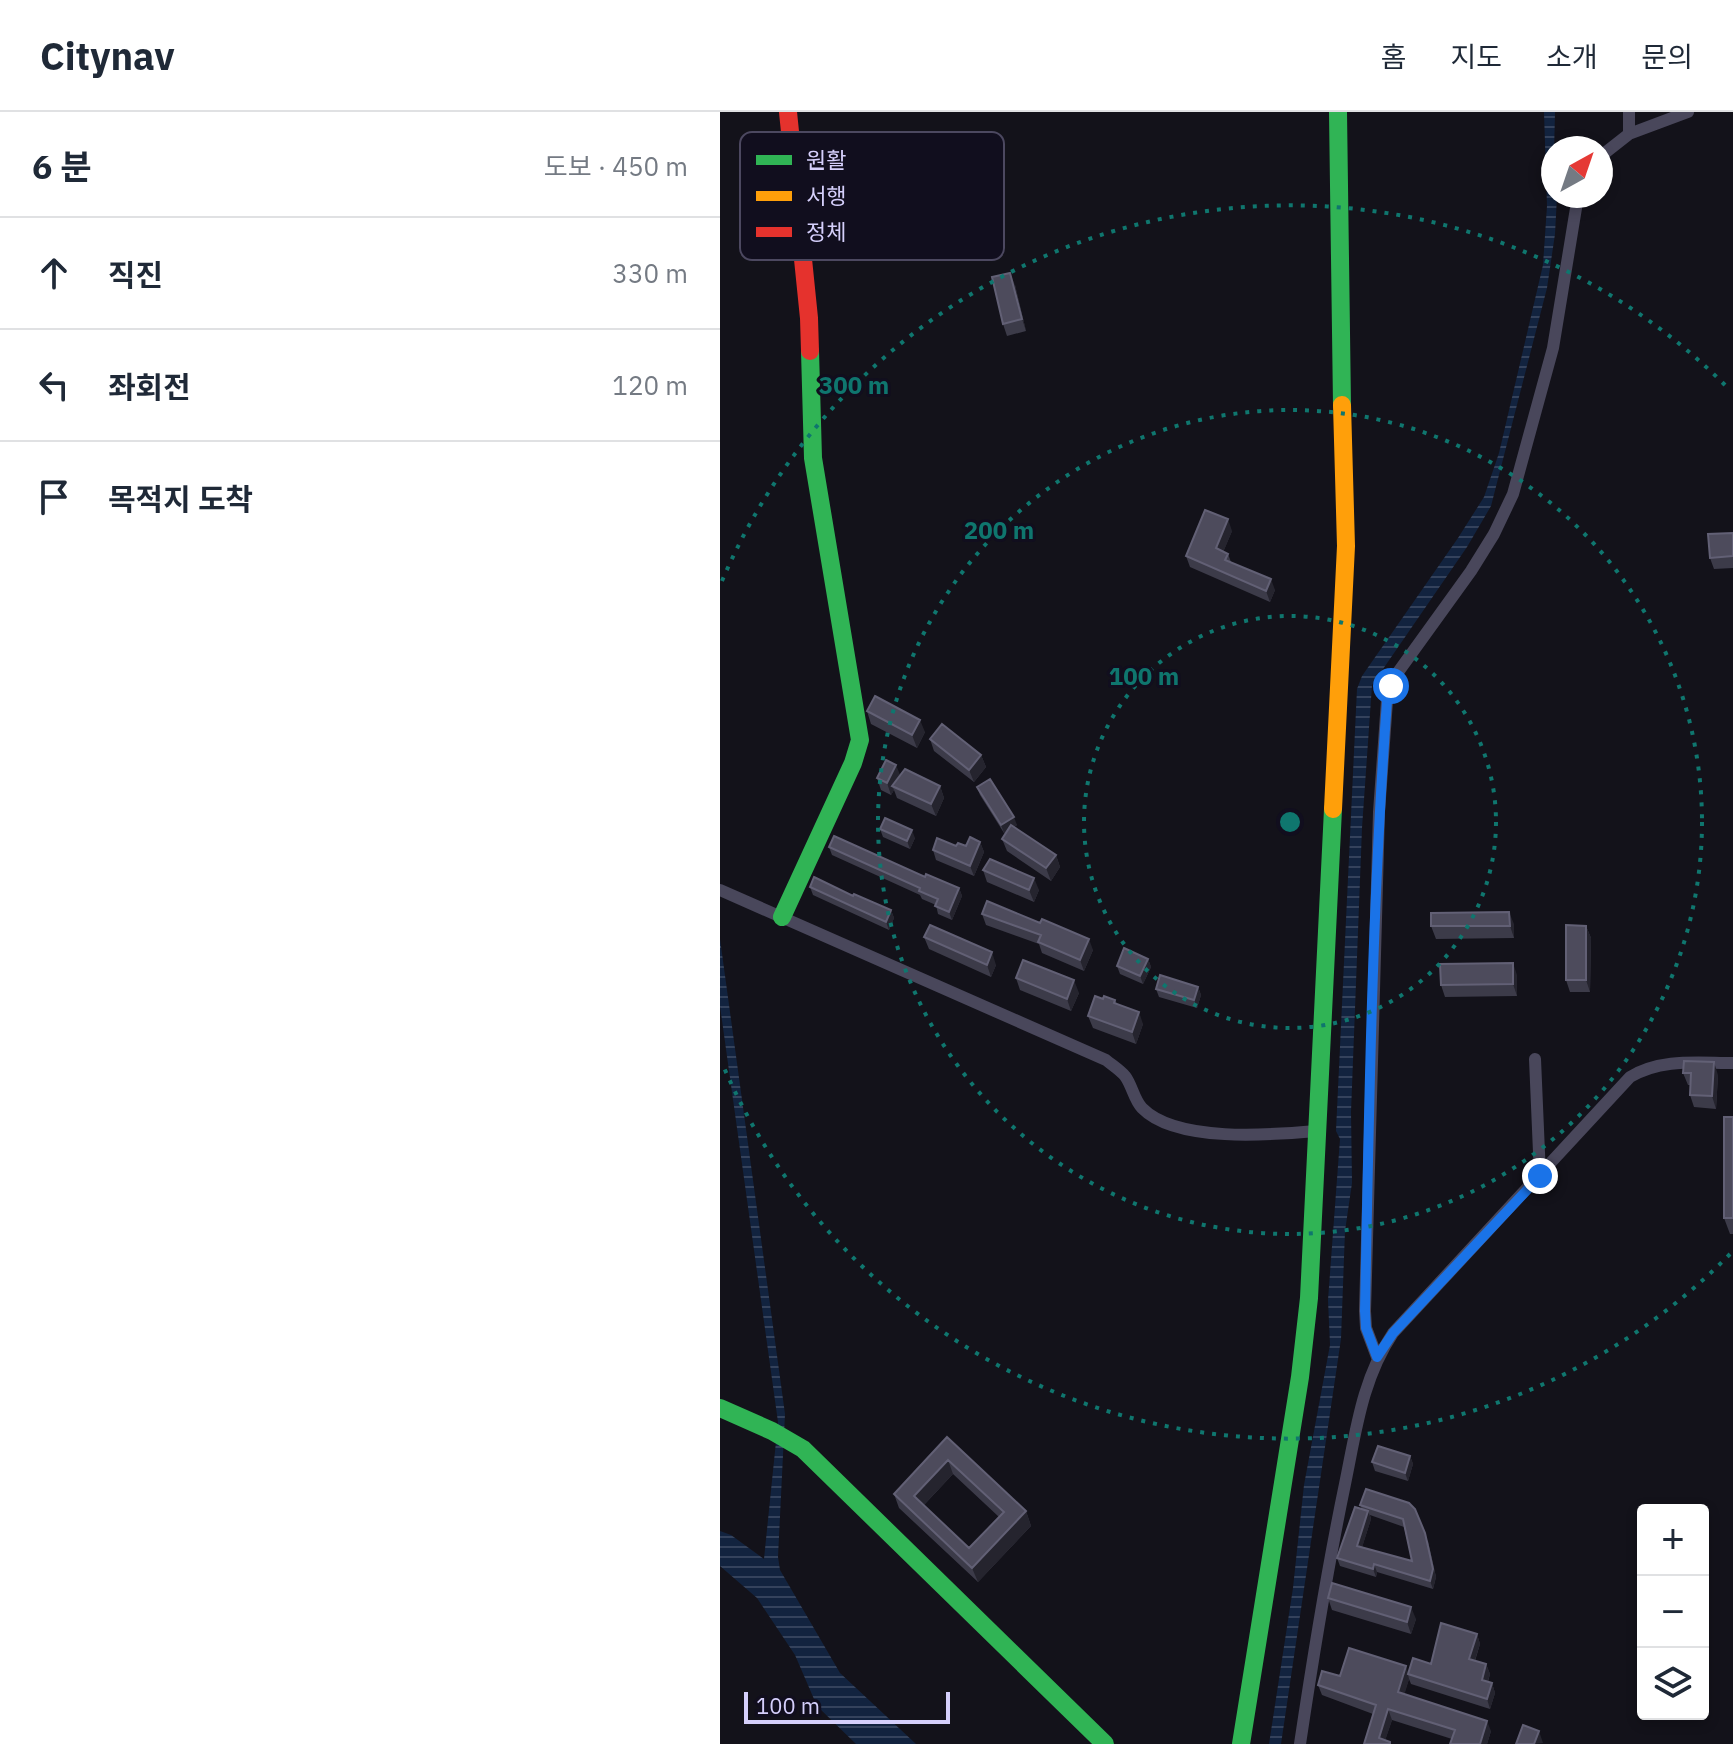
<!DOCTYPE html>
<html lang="ko">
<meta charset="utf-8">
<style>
:root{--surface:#fff;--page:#f6f6f7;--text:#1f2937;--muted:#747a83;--line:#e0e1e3}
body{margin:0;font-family:"IBM Plex Sans","Noto Sans KR",sans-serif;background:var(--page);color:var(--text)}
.controls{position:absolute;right:24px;bottom:24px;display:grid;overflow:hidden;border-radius:8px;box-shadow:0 4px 12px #0003}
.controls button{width:72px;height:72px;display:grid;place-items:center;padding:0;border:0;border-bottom:2px solid var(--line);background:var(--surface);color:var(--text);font:40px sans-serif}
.compass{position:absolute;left:821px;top:24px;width:72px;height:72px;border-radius:50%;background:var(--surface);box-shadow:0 4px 12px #0003;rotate:40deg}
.scale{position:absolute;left:24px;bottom:20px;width:206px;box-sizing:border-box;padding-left:8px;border:4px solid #d5cffb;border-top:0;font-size:22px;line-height:28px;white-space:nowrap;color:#d5cffb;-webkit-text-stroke:6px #110e1e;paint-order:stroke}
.stop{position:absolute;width:24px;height:24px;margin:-18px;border:6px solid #1a73e8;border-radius:50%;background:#fff}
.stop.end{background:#1a73e8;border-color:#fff;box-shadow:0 2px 8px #0008}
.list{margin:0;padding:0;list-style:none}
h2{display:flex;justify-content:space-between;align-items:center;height:104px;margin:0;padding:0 32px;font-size:34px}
h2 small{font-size:26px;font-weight:400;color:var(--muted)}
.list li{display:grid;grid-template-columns:52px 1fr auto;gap:24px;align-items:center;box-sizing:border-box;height:112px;padding:0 32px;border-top:2px solid var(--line)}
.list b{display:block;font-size:30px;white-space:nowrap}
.list em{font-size:26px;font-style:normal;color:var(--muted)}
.icon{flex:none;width:44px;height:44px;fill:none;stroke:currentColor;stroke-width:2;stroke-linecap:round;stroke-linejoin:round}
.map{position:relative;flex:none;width:1013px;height:1632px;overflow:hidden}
header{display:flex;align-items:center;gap:48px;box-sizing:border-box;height:112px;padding:0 40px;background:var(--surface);border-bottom:2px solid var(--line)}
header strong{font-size:38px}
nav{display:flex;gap:44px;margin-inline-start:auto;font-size:28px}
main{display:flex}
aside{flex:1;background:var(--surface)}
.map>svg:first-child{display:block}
.water{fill:url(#water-rules)}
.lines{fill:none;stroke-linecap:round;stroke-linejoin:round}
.street{stroke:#49475b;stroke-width:12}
.fast{stroke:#30b455;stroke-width:18}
.slow{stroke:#ff9f0a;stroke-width:18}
.jam{stroke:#e5322d;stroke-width:18}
.wall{fill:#3c3b49;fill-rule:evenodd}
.shaded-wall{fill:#25242e}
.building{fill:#4d4b5c;stroke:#626075;stroke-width:2;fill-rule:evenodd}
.route{stroke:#1a73e8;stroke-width:10}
.ring{fill:none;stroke:#0f766e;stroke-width:4;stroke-dasharray:4 8}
.key{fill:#110e1e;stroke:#4c4860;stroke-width:2}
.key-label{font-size:22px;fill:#d5cffb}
.centre{fill:#0f766e;stroke:#110e1e;stroke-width:4}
.ring-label{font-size:24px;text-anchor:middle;font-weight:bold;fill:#0f766e;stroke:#110e1e;stroke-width:6;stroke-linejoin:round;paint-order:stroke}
</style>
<header>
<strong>Citynav</strong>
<nav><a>홈</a><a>지도</a><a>소개</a><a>문의</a></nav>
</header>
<main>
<aside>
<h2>6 분<small>도보 · 450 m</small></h2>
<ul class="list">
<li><svg class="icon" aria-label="ahead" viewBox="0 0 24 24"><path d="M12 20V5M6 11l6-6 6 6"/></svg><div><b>직진</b></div><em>330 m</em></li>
<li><svg class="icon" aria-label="left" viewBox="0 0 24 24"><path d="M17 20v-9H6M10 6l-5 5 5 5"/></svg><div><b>좌회전</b></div><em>120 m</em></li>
<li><svg class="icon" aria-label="arrive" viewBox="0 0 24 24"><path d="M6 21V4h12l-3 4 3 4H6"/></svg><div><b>목적지 도착</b></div></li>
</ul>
</aside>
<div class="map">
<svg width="1013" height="1632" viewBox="0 0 1013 1632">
<defs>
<pattern id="water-rules" width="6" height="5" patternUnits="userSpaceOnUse" patternTransform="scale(2)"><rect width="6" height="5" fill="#12233f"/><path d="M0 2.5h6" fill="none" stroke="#34425c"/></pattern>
</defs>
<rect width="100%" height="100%" fill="#13121a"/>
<path class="water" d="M824,0H835L833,84H837L835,122L827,176L771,394L747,435L652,573L642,716L631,1000L632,1071L625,1119L621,1227L561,1632H549L573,1476L584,1373L610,1233L608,1188L620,1027L616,1019L637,577L642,564L738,426L764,385L779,341L823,153L827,94Z
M0,827L65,1302L58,1445L60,1458L120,1561L196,1632H136L97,1594L75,1543L37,1486L0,1454V1419L11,1423L44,1447L58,1310L0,894Z"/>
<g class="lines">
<path class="street" d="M909,0V22
M881,44L909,22L968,0
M0,778L386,948C392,953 400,958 405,964C412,973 414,988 422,996C456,1031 551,1023 596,1019
M815,947L820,1064
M657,1245L646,1216L645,1199L659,700L667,589L676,563L751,459L774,422L793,382L833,236L858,84
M580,1632C593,1545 607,1458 625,1372C636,1319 642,1267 673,1221L910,965C941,946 978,951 1013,951"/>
<path class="fast" d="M618,0L622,293
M62,805L133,651L140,628L93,346L90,239
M0,1296L52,1319L83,1337L385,1632
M521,1632L580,1265L589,1186L613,697"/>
<path class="slow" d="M613,697L626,434L622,293"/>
<path class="jam" d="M68,0L89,206L90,239"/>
</g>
<path class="wall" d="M295,173L306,219L287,224L283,212Z
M512,419L503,440L508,442L511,450L555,478L550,490L470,455L466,444Z
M1013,421V456L994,457L990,446Z
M147,599L205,620L197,636L151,612Z
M210,627L261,643L266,655L254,670L214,639Z
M180,664L220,674L224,686L216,704L177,686L174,678L171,683L161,678L157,666Z
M257,675L297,713L294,715L336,743L340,755L331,769L287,739L282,727L288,718L284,721L260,683Z
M160,717L195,726L190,737L163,725Z
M260,730L264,740L254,764L216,748L213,738L236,734H246Z
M109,735L239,776L242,784L232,808L218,802L216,793L202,787L200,783L112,743Z
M263,758L319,778L314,790L267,770Z
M90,775L133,784L171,798L174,806L169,818L93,783Z
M262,802L320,811L373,838L364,859L322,841L319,832L266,813Z
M794,812V826L716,827L711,814Z
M866,814L871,826L870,880H850L846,868Z
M204,825L276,853L271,865L209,837Z
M428,847L431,855L423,872L400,862L397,854Z
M797,863V884L725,885L721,873Z
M296,866L359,881L351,899L300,878Z
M478,875L481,883L477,896L439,885L436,877Z
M395,888L397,892L423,912L416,932L373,916L368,904Z
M963,961L998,963L996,997L974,995L970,983V973H968Z
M1013,1005V1122H1010L1004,1106Z
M227,1325L306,1399L311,1414L258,1470L179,1396L174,1382ZM233,1362L279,1405L249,1436L204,1393Z
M690,1344L693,1352L688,1369L655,1359L652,1350Z
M646,1377L708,1429L716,1465L713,1477L657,1460L656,1465L620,1454L617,1446L642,1397L640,1393ZM650,1403L684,1415L692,1449L642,1435L651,1407Z
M608,1486L696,1507L691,1522L612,1498Z
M757,1522L760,1532L755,1549L766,1552L770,1562L768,1570L772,1571L775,1581L770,1597L691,1572L689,1567L684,1582L771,1619L767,1632H730L732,1627L672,1608L665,1628L644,1632L653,1602L602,1583L598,1573L620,1564L688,1560L711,1552Z"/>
<path class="shaded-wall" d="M290,161L295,173L306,219L302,207Z
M508,407L512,419L500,448L496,436Z
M551,467L555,478L550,490L546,479Z
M200,608L205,620L197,636L192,623Z
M261,643L266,655L254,670L249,658Z
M176,653L181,665L172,674L174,678L171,683L167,671Z
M220,674L224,686L216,704L211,692Z
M294,705L297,713L284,721L281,713Z
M192,718L195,726L190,737L187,729Z
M260,730L264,740L254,764L250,754Z
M336,743L340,755L331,769L326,756Z
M314,766L319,778L314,790L309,778Z
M239,776L242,784L232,808L229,800Z
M171,798L174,806L169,818L166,810Z
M789,800L794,812V826L790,814Z
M866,814L871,826L870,880L866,868Z
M369,827L373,838L364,859L360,848Z
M272,840L276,853L271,865L267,853Z
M428,847L431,855L423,872L420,864Z
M793,851L797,863V884L793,872Z
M354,868L359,881L351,899L347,887Z
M478,875L481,883L477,896L474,888Z
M419,900L423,912L416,932L412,920Z
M994,950L998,963L996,997L992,984Z
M690,1344L693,1352L688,1369L685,1361Z
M228,1348L233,1362L199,1398L194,1384Z
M306,1399L311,1414L258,1470L252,1456Z
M648,1399L651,1407L640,1442L637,1434Z
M705,1421L716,1465L713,1477L710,1469Z
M654,1452L657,1460L656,1465L653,1457Z
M691,1495L696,1507L691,1522L687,1510Z
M757,1522L760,1532L752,1557L749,1547Z
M766,1552L770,1562L765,1578L762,1568Z
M686,1554L689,1563L688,1562L689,1567L682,1591L678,1580Z
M772,1571L775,1581L770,1597L767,1587Z
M668,1597L672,1608L664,1632L659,1626Z
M767,1609L771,1619L767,1632H760Z
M819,1619L823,1631L814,1632Z"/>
<path class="building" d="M290,161L302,207L283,212L272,165Z
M485,398L508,407L496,436L508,442L505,448L551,467L546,479L466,444Z
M1013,421V444L990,446L988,422Z
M155,584L200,608L192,623L147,599Z
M222,612L261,643L249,658L210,627Z
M166,648L176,653L167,671L157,666Z
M185,657L220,674L211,692L172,674Z
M270,667L294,705L281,713L257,675Z
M165,706L192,718L187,729L160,717Z
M291,713L336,743L326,756L282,727Z
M114,724L205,765L206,762L239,776L229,800L215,794L218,787L199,779L200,776L109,735Z
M250,725L260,730L250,754L213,738L217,726L236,734L238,731L246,734Z
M270,747L314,766L309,778L263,758Z
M94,765L133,784L134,782L171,798L166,810L90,775Z
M267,789L320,811L322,807L369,827L360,848L318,830L321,823L262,802Z
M789,800L790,814H711V801Z
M210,813L272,840L267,853L204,825Z
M846,813L866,814V868H846Z
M404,836L428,847L420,864L397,854Z
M303,848L354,868L347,887L296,866Z
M793,851V872L721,873L720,852Z
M440,863L478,875L474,888L436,877Z
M375,884L383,887L384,884L395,888L394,891L419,900L412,920L368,904Z
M964,949L994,950L992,984L970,983L971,961H963Z
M1004,1005H1013V1106H1004Z
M227,1325L306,1399L252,1456L174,1382ZM228,1348L284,1400L249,1436L194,1384Z
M658,1334L690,1344L685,1361L652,1350Z
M646,1377L689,1391L695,1397L705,1421L713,1457L710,1469L654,1452L653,1457L617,1446L635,1395L648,1399L637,1434L692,1449L683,1407L640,1393Z
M612,1471L691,1495L687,1510L608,1486Z
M721,1511L757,1522L749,1547L766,1552L762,1568L772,1571L767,1587L688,1562L693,1546L711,1552Z
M629,1536L686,1554L678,1580L767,1609L760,1632H730L735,1618L668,1597L659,1626L670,1630V1632H644L656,1593L598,1573L602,1559L620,1564Z
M803,1613L819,1619L814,1632H796Z"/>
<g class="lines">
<path class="route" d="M671,574L667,589C652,792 649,996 645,1199L646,1216L657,1245L673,1221L820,1064"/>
</g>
<g class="ring">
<circle cx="570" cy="710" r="206"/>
<circle cx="570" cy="710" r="412"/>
<path d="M1010 1142A617 617 0 0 1 2 951M2 469A617 617 0 0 1 1010 278"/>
</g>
<rect x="20" y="20" width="264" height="128" rx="12" class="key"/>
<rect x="36" y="43" width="36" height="10" fill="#30b455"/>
<rect x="36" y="79" width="36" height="10" fill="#ff9f0a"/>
<rect x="36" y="115" width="36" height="10" fill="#e5322d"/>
<g class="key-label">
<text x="86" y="56">원활</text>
<text x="86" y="92">서행</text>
<text x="86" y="128">정체</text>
</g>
<circle cx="570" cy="710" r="12" class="centre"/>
<g class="ring-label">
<text x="134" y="282">300 m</text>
<text x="279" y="427">200 m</text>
<text x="424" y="573">100 m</text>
</g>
</svg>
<div class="controls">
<button>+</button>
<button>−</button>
<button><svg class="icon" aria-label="layers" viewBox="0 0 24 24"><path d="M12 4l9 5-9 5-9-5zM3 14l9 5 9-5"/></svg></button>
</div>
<svg class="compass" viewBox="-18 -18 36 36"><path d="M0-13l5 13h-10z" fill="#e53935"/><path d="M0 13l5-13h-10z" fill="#747a83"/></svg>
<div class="scale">100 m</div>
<div class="stop" style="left:671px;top:574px"></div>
<div class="stop end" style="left:820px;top:1064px"></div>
</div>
</main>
